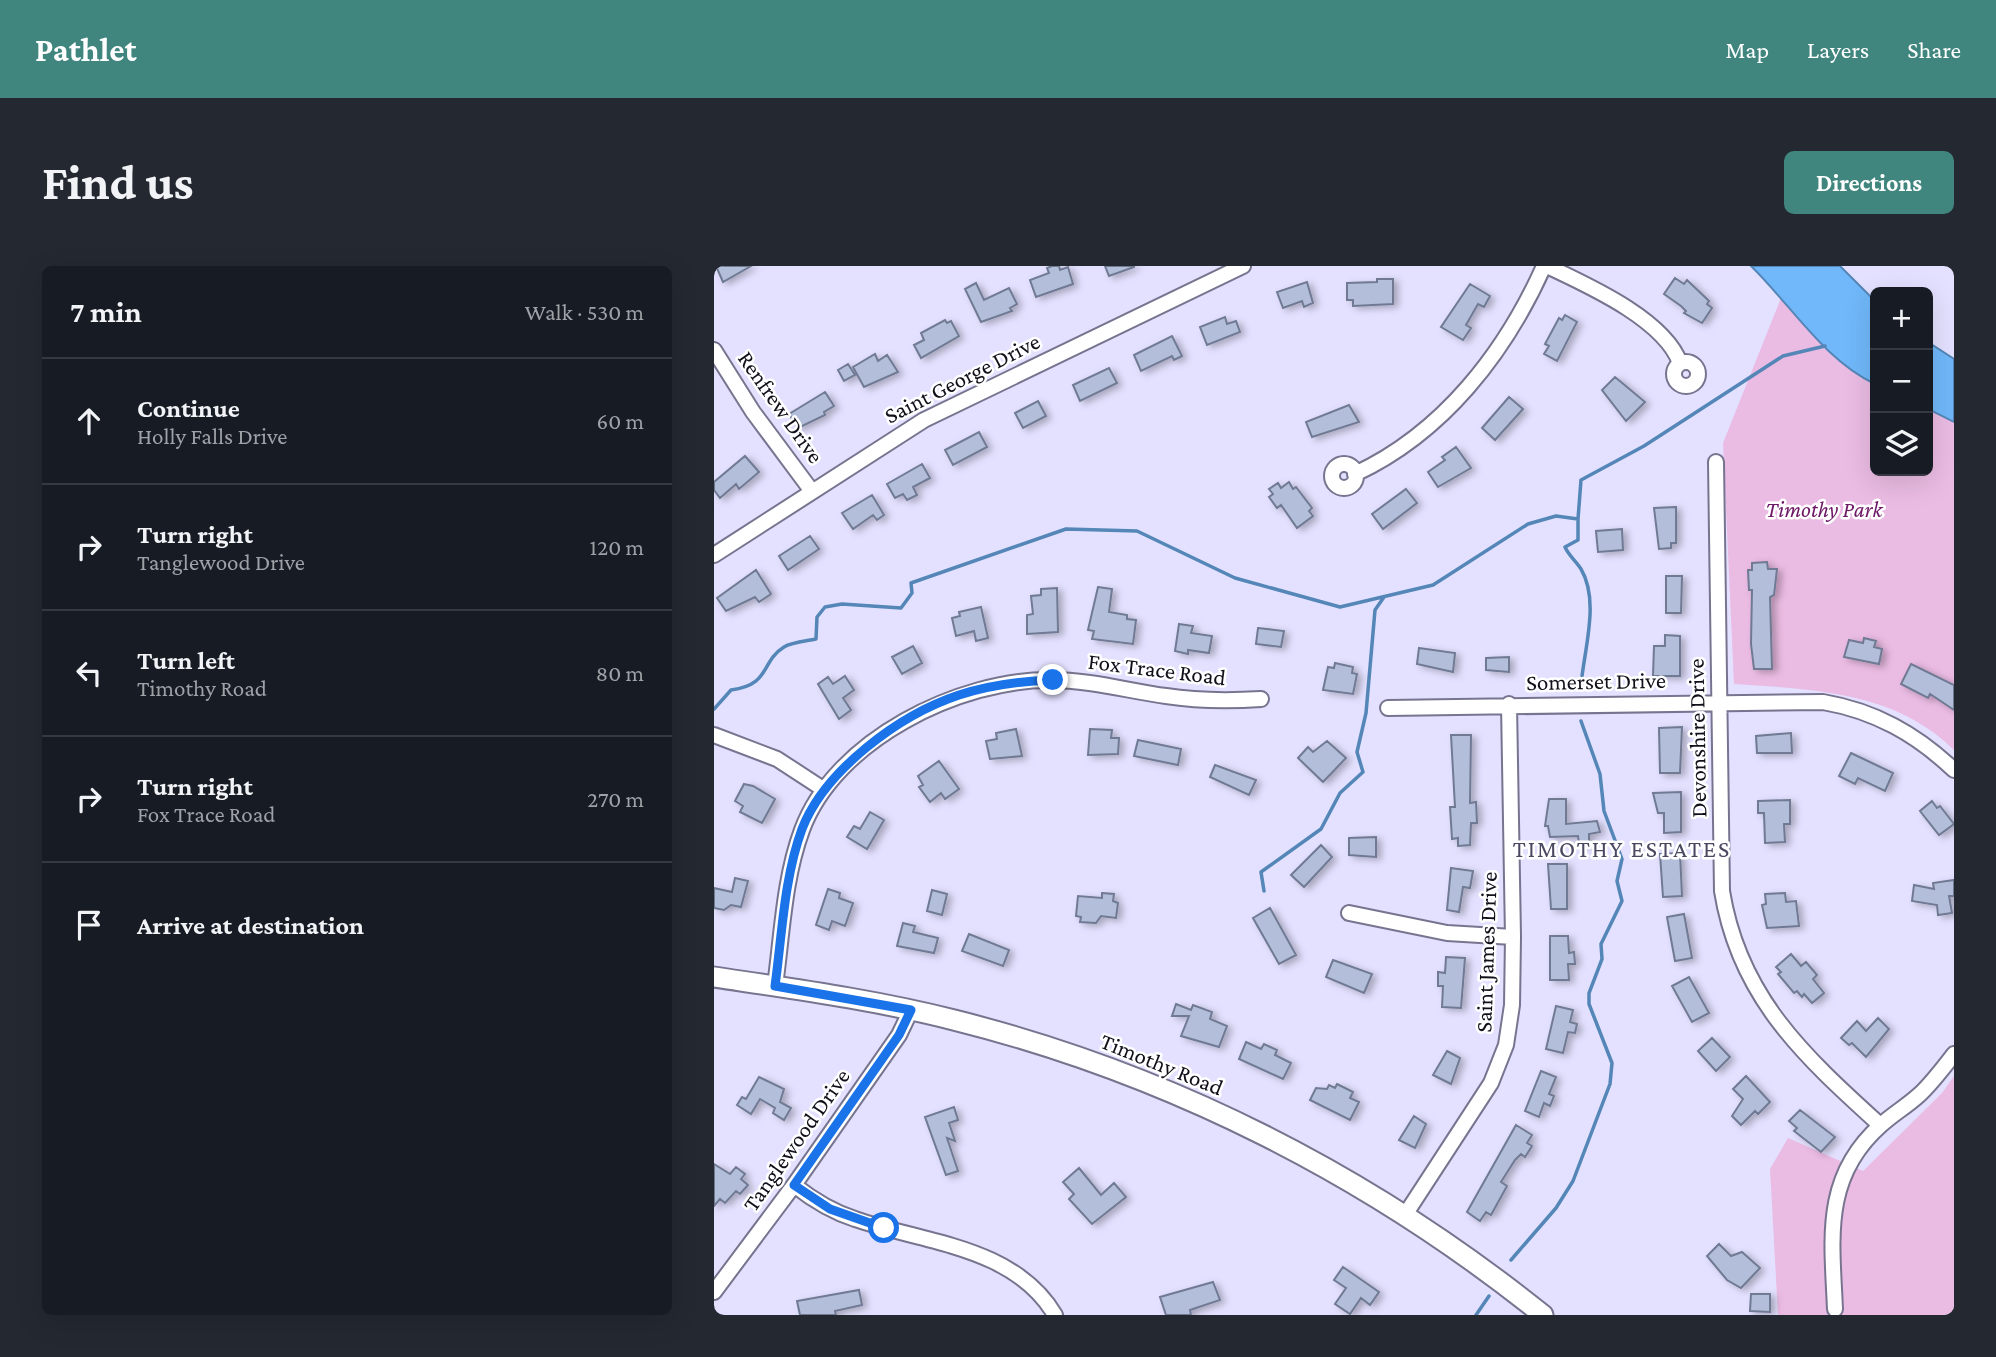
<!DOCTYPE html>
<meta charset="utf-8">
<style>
:root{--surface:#171b24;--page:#242831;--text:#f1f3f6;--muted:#9ea1a6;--line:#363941;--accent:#40867e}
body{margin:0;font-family:"Crimson Pro",serif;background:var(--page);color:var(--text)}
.controls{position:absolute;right:21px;top:21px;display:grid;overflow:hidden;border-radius:10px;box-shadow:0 7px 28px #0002}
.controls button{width:63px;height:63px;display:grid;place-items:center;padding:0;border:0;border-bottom:2px solid var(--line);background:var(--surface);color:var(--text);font:35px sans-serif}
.stop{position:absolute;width:21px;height:21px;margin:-16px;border:5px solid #1a73e8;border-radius:50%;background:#fff}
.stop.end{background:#1a73e8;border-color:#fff;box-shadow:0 2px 7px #0008}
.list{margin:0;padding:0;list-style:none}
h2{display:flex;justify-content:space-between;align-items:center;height:91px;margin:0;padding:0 28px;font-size:30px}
h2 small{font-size:23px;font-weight:400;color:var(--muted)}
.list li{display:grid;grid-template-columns:46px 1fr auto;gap:21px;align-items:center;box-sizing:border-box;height:126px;padding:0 28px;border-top:2px solid var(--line)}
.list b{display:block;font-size:26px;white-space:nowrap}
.list p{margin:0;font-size:23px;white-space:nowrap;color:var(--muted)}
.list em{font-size:23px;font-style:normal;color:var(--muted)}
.icon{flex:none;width:38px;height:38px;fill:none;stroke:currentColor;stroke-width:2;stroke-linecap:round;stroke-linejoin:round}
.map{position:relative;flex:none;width:1240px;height:1049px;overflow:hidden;border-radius:10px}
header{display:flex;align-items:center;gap:42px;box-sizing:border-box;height:98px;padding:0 35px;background:var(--accent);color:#fff}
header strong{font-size:33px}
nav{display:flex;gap:38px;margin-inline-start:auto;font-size:24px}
.intro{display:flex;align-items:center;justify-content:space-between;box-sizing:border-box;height:168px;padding:0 42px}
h1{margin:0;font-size:49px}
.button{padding:18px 32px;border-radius:10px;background:var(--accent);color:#fff;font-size:24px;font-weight:700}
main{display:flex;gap:42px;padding:0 42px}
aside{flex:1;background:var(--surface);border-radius:10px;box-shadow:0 7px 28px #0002}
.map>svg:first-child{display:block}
.green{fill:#eabbe3}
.water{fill:#70b8fa;stroke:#5486b7;stroke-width:2}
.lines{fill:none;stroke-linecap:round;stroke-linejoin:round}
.stream{stroke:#5486b7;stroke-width:3.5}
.building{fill:#b3beda;stroke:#707a93;stroke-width:2;filter:url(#shadow)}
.street-casing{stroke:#77748f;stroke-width:18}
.secondary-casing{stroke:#77748f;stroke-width:23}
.street{stroke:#fff;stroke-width:14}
.secondary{stroke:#fff;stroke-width:19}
.route{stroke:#1a73e8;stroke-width:9}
.labels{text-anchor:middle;stroke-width:5;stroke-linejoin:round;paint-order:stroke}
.street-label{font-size:23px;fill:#11101a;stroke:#fff}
.park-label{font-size:23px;font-style:italic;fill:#6d1767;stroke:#fff}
.neighbourhood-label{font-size:24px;letter-spacing:2px;fill:#4b4861;stroke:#fff}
</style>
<header>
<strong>Pathlet</strong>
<nav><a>Map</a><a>Layers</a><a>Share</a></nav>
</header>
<div class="intro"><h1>Find us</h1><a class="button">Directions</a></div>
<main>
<aside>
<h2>7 min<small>Walk · 530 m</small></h2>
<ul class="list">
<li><svg class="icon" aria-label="ahead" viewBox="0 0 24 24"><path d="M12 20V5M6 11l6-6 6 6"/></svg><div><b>Continue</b><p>Holly Falls Drive</p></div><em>60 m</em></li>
<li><svg class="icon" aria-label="right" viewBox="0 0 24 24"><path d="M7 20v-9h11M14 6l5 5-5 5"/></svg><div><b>Turn right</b><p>Tanglewood Drive</p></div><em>120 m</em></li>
<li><svg class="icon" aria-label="left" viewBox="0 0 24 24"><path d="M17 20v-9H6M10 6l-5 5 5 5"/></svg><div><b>Turn left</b><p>Timothy Road</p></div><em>80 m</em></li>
<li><svg class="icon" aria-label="right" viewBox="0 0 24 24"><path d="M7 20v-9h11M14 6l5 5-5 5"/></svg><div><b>Turn right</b><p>Fox Trace Road</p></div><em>270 m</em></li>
<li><svg class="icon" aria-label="arrive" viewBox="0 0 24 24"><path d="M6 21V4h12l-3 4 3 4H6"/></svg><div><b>Arrive at destination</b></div></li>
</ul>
</aside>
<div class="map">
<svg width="1240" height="1049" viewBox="0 0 1240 1049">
<defs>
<filter id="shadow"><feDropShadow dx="4.5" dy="2.5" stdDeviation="3.5" flood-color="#0004"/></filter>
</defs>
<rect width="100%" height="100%" fill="#e3e1ff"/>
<path class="green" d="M1067,32L1147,112L1161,118V205H1214V143L1240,156V484C1181,425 1098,423 1020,418L1009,177Z
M1240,810V1049H1064L1056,903L1074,872L1149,905L1228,827Z"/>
<path class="water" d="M1037,0H1126L1161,35V118C1110,94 1077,39 1037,0Z
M1214,76L1240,93V156L1214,143Z"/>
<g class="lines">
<path class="stream" d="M864,253V274L851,281C855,290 862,295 867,303C886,335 870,384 867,419
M0,443L17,424C57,419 46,396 70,381C78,376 93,375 102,373L103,351L111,341L128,338L187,342L198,327L197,317L352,263L423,265L521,312L626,341L719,319L814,258L842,250L864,253L867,214L930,180L1069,90L1111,80
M550,625L547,606L607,563L626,527L649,506L643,486L652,447L661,344L670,331
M797,994L842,942L859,915L896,818L898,797L875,738V727L888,693L887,678L908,635L903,615L908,593L890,545L886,508L867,455
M762,1049L775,1030"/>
</g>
<path class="building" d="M2,0H37L9,16Z
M338,0H345L346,4L354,1L359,18L322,31L316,14L335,7L333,2Z
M391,0H420V1L395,10Z
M961,12L970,18L973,14L995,35L993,38L998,42L988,57L970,47L972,45L967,40L950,28Z
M663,13H679V38L639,40V34H633V17L663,16Z
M593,16L599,37L590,41L588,35L569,42L563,26Z
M262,17L270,34L295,22L303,38L296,42L298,45L267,56L251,23Z
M756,18L776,30L770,41L764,38L752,59L757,62L749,74L727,61Z
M851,49L863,56L843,95L830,88L835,80L831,78L845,52L848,54Z
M511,51L513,58L522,55L526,66L493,79L486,61Z
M231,54L233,57L237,55L245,70L207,92L200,79L210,74L207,67Z
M458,70L468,90L460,94L458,90L427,105L420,89Z
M161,88L164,95L173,89L184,106L150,121L139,101Z
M134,98L141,109L130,115L124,104Z
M395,102L403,117L366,135L359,119Z
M901,111L931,136L912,155L888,124Z
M111,126L120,140L110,146L111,149L84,162L75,148Z
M795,131L809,143L781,174L768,162Z
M324,135L332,150L309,162L301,147Z
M635,139L645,156L598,171L592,156Z
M265,166L273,181L239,199L231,184Z
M742,181L757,202L724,221L714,206L731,194L728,191Z
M31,190L45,206L25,223L22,218L6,232L0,224V216Z
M208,198L216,212L199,221L203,229L193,234L189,228L181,232L173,218Z
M575,216L579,223L582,221L598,242L595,245L599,250L583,262L567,239L563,242L555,231L559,228L555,223L564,217L567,222Z
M692,223L703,237L669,263L658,248Z
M158,229L170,249L163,254L159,249L139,263L128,247Z
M962,241V277H957V282L945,283L940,242Z
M908,263L909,284L884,286L882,265Z
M96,270L105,283L74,304L65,290Z
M1053,296L1054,303H1063L1060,329L1056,331L1058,403H1040L1037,378L1038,324H1035L1034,304H1038V297Z
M42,304L57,328L45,336L41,331L12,345L3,332Z
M952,310H968L967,347H952Z
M384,321L398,323L395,346L413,349V353L422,354L419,378L378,373L380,365L374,364Z
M343,322L344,366L313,368V349L319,348L317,330L327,329V323Z
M267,341L274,372L262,375L260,365L242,370L238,352L246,350L245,346Z
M465,358L479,360L477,367L498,370L495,387L474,384V388L461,385Z
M544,362L570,365L567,381L542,378Z
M951,369L966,370V410H939L940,380H951Z
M1150,372L1162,375L1160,381L1168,383L1165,398L1130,391L1135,374L1149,377Z
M199,380L208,397L188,408L178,391Z
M705,382L741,387L739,406L703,398Z
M795,391V406L772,404V392Z
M621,397L639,401L638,407L643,408L639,428L609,424L614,401L620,402Z
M1197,398L1240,419V444L1216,428L1214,432L1187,418Z
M131,410L140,424L129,432L137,444L125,453L104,418L114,411L119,418Z
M968,461L966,507H946L945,462Z
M302,463L308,490L276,493L272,475L283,473L282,467Z
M376,463L398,464L397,472H405L404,488L374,489Z
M1077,467L1078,487H1043L1042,470Z
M737,469H757L756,537L762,536L763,557H757L756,579L744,580V572L738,573L736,541H741Z
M424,474L467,483L464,499L420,490Z
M613,475L632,492L609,516L584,492L594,481L599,486Z
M1137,487L1179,507L1171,525L1144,512L1141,518L1125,510Z
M225,495L245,523L231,533L227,527L216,536L205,521L209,519L204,510Z
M501,499L542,514L535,529L496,511Z
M30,518L39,520L61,533L48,557L26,546L29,540L21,535Z
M967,526V566L950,567V547H944L939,527Z
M835,533H852V558L883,555L886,566L875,568V578H865L864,570L836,571L834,560H831Z
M1076,534V558H1070L1071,576L1051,577L1050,547H1044V535Z
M1218,535L1223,542L1226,540L1240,558L1225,569L1206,545Z
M156,546L170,554L153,583L133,571L140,560L146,563Z
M662,571V591L635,589V572Z
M607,579L618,591L590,621L577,609Z
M966,587L968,630L949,631L946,588Z
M834,598H853V643H837Z
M737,602L759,605L756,622L749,621L745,646L733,644Z
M21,612L34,615L27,641L17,639L10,644L0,642V622L18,626Z
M1240,614V630H1235L1238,647L1224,649L1223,639L1198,635L1200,619L1220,623L1219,617Z
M114,623L126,627L125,632L139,637L131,660L118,655L115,664L102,659Z
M218,624L233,628L228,649L213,645Z
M388,627L400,628L399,635L404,637L402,652L387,650L382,657L366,656L367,651L362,650L364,630L388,632Z
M1071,627L1072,636L1082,635L1085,660L1053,662L1048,639L1052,638L1051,628Z
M556,642L582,689L565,698L539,652Z
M970,648L978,692L961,695L953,651Z
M189,657L201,660L199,666L224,672L220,687L183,680Z
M255,668L295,684L289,700L248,685Z
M836,670H854L855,687L860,686L861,698H854L855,714H836Z
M1077,688L1087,700L1092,696L1103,709L1099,713L1110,727L1098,737L1090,728L1088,731L1083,725L1080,727L1064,708L1067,706L1062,701Z
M732,691L751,692L747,742L728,741L729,720H724V706L731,707Z
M619,694L658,708L650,727L612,711Z
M975,711L995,747L978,756L958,720Z
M462,738L477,744L479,739L498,746L496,753L513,760L505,781L467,770L475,750H458Z
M842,740L859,744L856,756L863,758L861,767L854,766L849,787L832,783Z
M1164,752L1175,763L1152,791L1138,777L1135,779L1127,772L1143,755L1152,765Z
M998,772L1016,791L1002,805L984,785Z
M532,776L547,783L550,778L563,784L561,789L577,797L569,813L525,793Z
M733,785L746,792L737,818L719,809Z
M827,805L842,811L835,828L840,830L836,840L830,837L825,851L811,845Z
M1032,810L1056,836L1044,848L1041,845L1027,859L1018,850L1029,833L1019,823Z
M45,811L70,823L66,836L77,842L70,854L59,847L61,842L46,833L37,848L23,839L28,831L32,833Z
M623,818L639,826L636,832L645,836L636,854L596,834L602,822L613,823L615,819L621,822Z
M240,841L244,854L235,857L241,875L233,872L244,905L232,909L211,851Z
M1086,844L1121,871L1107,886L1080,865L1083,862L1075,855Z
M700,850L712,858L701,882L685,874Z
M802,859L818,869L813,877L818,880L811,891L807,888L801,894L787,916L793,920L777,949L772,946L766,955L753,946Z
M0,898L16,908L22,901L31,908L27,913L34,919L26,928L22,925L11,937L6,933L0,940Z
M365,902L387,929L400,917L412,931L378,958L355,933L360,928L349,916Z
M1005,978L1017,990L1028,986L1046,1002L1027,1022L1013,1014L993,990Z
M629,1001L665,1026L656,1039L647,1032L636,1048L621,1038L632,1022L620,1014Z
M499,1016L506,1034L476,1044L477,1049H452L446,1031Z
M145,1024L148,1039L121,1045L122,1049H86L83,1035Z
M1037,1028H1056V1046L1036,1045Z"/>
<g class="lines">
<g class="street-casing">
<path id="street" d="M833,0C873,19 950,53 966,97
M0,84L39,146L97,224
M960 108a12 12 0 1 1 24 0a12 12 0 1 1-24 0Z
M1002,196L1008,625C1025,731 1090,790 1166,859
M618 210a12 12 0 1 1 24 0a12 12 0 1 1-24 0Z
M641,208C729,167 791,87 830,0
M0,289L210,154L529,0
M674,442L1109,436C1161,445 1202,468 1240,504
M0,469L63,493L109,523
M635,647L733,667L799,671
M61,720C68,669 70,612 88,564C121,474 246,413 337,414C376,414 415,425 452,430C484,435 515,435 547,433
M80,919C99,934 119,946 141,953C210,977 300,980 341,1049
M691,949L777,817L792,779L798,739L799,671L795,438
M0,1026L80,919L185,769L197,744
M1121,1043C1118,973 1108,911 1167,859C1179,848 1193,840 1205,829C1218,817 1229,802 1240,788"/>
</g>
<g class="secondary-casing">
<path id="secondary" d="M0,711C80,723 162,734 240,754C456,808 656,910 829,1049"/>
</g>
<use href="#street" class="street"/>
<use href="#secondary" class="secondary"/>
</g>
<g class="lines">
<path class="route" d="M170,962L116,943L80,919L185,769L197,744L61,720C68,669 70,612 88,563C111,504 185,449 245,429C276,419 307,415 339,414"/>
</g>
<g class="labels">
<g class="street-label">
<text transform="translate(248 112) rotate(-27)" y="8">Saint George Drive</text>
<text transform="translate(67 141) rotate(55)" y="8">Renfrew Drive</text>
<text transform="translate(443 403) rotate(7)" y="8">Fox Trace Road</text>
<text transform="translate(882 415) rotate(-1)" y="8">Somerset Drive</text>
<text transform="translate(983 472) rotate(-91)" y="8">Devonshire Drive</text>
<text transform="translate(772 686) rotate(-88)" y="8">Saint James Drive</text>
<text transform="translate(448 798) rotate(22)" y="8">Timothy Road</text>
<text transform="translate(82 874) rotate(-55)" y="8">Tanglewood Drive</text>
</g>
<g class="park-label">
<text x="1110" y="251">Timothy Park</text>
</g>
<g class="neighbourhood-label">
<text x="908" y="591">TIMOTHY ESTATES</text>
</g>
</g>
</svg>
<div class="controls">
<button>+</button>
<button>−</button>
<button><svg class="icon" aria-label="layers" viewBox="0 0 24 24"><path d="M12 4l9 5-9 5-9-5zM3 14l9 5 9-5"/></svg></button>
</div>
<div class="stop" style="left:170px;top:962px"></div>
<div class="stop end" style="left:339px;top:414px"></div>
</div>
</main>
